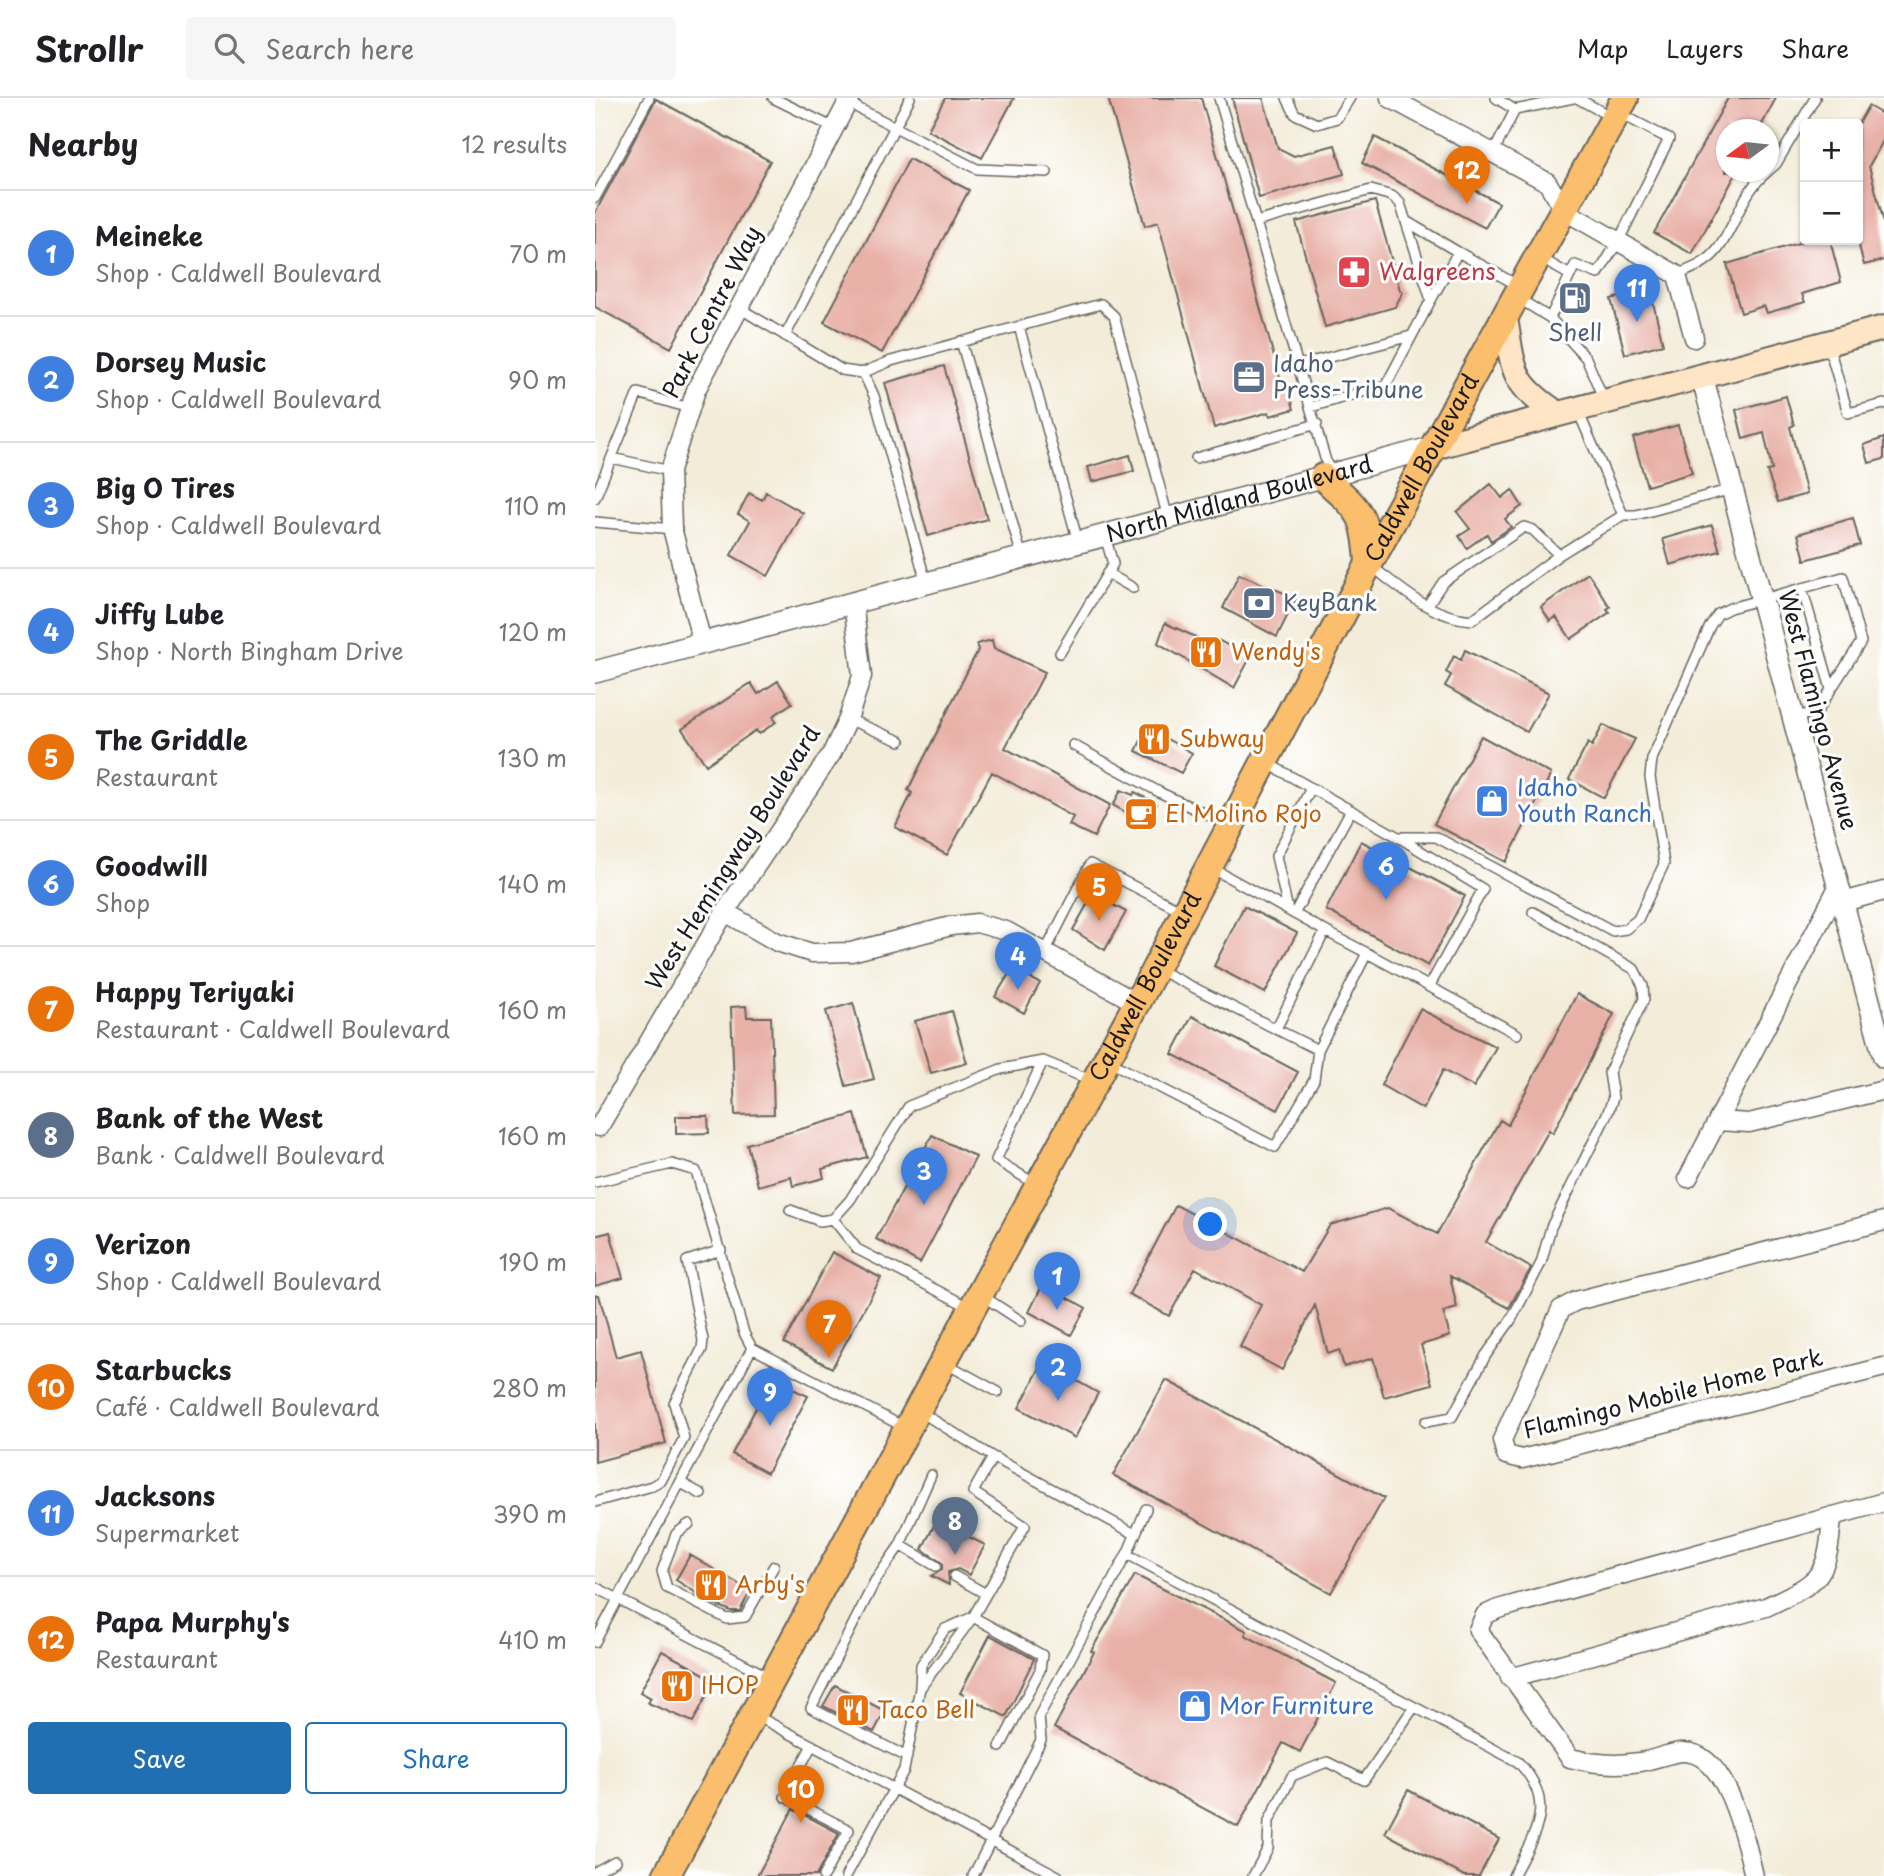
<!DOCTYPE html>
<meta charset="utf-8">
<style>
:root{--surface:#fff;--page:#f6f6f6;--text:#202124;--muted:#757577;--line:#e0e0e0;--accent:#1f6fb2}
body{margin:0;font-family:"Playpen Sans",sans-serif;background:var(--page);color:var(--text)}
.controls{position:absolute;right:21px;top:21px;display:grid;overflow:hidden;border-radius:7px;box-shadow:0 2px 5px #0004}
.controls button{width:63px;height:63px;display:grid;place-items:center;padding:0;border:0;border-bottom:2px solid var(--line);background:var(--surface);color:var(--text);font:35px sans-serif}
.compass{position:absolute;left:1121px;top:21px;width:63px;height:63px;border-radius:50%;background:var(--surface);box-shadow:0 2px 5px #0004;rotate:255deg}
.you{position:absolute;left:616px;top:1127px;width:24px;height:24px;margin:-18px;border:5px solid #fff;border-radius:50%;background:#1a73e8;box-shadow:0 0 0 10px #1a73e833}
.badge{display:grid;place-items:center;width:46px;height:46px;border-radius:50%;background:var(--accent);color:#fff;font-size:23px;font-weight:700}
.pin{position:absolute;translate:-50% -58px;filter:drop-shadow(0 2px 4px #0008)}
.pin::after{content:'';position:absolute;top:37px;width:24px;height:21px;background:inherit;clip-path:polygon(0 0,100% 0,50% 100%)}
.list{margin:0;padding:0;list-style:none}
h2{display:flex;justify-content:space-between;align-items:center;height:91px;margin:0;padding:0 28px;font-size:30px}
h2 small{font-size:23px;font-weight:400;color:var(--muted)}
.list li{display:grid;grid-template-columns:46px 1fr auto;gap:21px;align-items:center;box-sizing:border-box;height:126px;padding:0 28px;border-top:2px solid var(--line)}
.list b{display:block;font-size:26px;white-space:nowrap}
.list p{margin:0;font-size:23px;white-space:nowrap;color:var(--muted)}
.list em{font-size:23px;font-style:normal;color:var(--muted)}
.actions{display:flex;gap:14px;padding:21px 28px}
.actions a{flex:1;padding:16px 0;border:2px solid var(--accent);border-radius:7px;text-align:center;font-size:24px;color:var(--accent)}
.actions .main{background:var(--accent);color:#fff}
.icon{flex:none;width:38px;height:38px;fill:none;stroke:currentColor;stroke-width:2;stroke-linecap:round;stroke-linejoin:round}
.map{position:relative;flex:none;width:1289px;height:1778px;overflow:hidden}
header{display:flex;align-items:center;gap:42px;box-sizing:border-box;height:98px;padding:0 35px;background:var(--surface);border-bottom:2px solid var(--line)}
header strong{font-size:33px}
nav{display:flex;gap:38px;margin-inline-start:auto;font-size:24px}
.search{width:490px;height:63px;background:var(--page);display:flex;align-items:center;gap:18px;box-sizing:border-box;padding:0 24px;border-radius:7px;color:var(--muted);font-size:26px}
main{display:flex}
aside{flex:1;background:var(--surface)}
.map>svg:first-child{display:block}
.building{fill:#e8b1a7}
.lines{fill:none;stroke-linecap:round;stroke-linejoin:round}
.service-casing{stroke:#67655e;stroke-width:12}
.minor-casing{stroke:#67655e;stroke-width:21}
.tertiary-casing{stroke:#67655e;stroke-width:24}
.secondary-casing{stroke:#67655e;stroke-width:28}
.primary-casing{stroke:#67655e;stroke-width:30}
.service{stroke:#fff;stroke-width:9}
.minor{stroke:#fff;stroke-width:18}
.tertiary{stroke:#fff;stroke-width:21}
.secondary{stroke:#fde5c5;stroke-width:24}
.primary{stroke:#fabe6d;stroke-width:26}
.labels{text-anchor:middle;stroke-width:6;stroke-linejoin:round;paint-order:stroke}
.health-label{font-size:23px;fill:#be3a42;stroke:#fff;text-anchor:start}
.street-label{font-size:23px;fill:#1c1c1c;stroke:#fff}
.service-label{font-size:23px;fill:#4e5e75;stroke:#fff;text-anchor:start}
.food-label{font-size:23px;fill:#c56008;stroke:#fff;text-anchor:start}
.shop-label{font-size:23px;fill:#366cbe;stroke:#fff;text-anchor:start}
</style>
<header>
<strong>Strollr</strong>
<div class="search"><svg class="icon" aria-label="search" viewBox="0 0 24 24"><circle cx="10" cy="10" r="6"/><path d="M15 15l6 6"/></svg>Search here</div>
<nav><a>Map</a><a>Layers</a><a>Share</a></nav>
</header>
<main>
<aside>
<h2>Nearby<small>12 results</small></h2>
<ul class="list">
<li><span class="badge" style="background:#3f7fe0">1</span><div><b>Meineke</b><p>Shop · Caldwell Boulevard</p></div><em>70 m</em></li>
<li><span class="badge" style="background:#3f7fe0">2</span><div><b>Dorsey Music</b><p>Shop · Caldwell Boulevard</p></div><em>90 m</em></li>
<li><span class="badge" style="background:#3f7fe0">3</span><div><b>Big O Tires</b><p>Shop · Caldwell Boulevard</p></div><em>110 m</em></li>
<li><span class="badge" style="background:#3f7fe0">4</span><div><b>Jiffy Lube</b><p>Shop · North Bingham Drive</p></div><em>120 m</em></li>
<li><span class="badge" style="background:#e8710a">5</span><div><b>The Griddle</b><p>Restaurant</p></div><em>130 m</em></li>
<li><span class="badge" style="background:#3f7fe0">6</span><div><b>Goodwill</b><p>Shop</p></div><em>140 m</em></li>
<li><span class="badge" style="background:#e8710a">7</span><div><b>Happy Teriyaki</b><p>Restaurant · Caldwell Boulevard</p></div><em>160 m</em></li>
<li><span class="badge" style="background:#5c6f8a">8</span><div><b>Bank of the West</b><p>Bank · Caldwell Boulevard</p></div><em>160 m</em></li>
<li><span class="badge" style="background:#3f7fe0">9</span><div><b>Verizon</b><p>Shop · Caldwell Boulevard</p></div><em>190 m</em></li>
<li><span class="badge" style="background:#e8710a">10</span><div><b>Starbucks</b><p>Café · Caldwell Boulevard</p></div><em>280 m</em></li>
<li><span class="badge" style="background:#3f7fe0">11</span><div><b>Jacksons</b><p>Supermarket</p></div><em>390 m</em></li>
<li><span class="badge" style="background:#e8710a">12</span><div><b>Papa Murphy's</b><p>Restaurant</p></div><em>410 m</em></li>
</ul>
<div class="actions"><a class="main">Save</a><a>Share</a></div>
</aside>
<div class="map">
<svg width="1289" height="1778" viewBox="0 0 1289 1778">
<rect width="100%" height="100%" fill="#fff"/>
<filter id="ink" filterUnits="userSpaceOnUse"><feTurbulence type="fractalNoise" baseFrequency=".0143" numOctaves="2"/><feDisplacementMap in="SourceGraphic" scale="14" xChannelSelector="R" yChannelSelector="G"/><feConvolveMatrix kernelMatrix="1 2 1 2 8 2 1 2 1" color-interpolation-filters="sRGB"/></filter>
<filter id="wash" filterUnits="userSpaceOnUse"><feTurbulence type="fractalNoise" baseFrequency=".00686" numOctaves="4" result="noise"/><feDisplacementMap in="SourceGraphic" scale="28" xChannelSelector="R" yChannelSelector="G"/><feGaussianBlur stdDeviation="1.57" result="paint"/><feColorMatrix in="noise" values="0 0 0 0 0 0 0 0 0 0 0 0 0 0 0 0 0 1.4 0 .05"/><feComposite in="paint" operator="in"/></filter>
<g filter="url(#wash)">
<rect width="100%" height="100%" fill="#f3ecd9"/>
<g id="blocks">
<path class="building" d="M350,0H419L387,60L333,32Z
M513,0H606L687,287L692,286L699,311L675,318L674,314L619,330L563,124L550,128Z
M637,0H668L683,50L699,58L740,47L749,76L664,100Z
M1133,0H1181L1164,32H1131V74H1142L1097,156L1059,135Z
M61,1L175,63L76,250L0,209V115Z
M1273,8L1289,17V41L1274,68L1289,125V162L1269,167L1263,144V26Z
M780,39L904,105L890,130L767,65Z
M314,61L374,92L287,255L229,224Z
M780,103L805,192L808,194L800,209L730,229L701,124Z
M1214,142H1235L1246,184L1207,196L1210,204L1172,215L1169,208L1146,215L1132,166Z
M1055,192L1068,246L1030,256L1016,201Z
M349,268L392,421L333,438L290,285Z
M1191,298L1199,327L1195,329L1212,396L1183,404L1172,373L1177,372L1169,335L1148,341L1141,312Z
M1083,327L1097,375L1052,388L1038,340Z
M1289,340V361L1274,365L1269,347Z
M535,357L539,373L497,384L493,369Z
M896,386L907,400L917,392L927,408L910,421L916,429L896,443L892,436L872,450L864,438L875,431L862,414Z
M171,394L208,415L173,478L136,457L155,423L143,416L154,395L167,402Z
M1258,420L1265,447L1210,462L1203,436Z
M1117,427L1125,453L1075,467L1068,441Z
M993,475L1015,509L1012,511L1015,514L976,541L961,519L955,523L946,509Z
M644,476L701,500L682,539L628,510Z
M570,525L620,548L623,542L655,560L639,590L563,545Z
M397,542L399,550L450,574L410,650L515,707L499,739L474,727L478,719L397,674L352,757L300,729L317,695L313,692L383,552L382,546Z
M870,552L954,595L932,634L850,588L856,577L851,574L859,558L866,562Z
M183,583L197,605L178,618L181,624L164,636L161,632L111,667L87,631L156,585L163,596Z
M1008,627L1040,641L1009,700L974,681L993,645L997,648Z
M552,630L597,655L586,675L541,653Z
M886,638L956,676L911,764L839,726Z
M526,692L538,697L540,694L562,706L552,726L518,707Z
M766,743L870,798L833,868L731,812Z
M498,796L531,814L510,852L478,832Z
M649,808L702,835L670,895L619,868Z
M417,871L445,885L429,915L400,899Z
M982,896L1019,916L958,1035L954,1032L891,1144L936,1170L914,1210L855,1178L862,1210L848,1214L855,1238L826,1247L837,1286L789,1299L778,1260L749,1269L744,1252L733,1256L720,1207L687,1272L645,1249L666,1207L600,1170L574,1218L534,1196L581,1107L707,1174L735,1127L793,1110L842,1136L905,1022L913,1027Z
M258,905L279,981L251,988L231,913Z
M151,908L152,919H176L179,1016L140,1017L136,909Z
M825,911L901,949L879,989L848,972L828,1011L786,987Z
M357,913L372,965L336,975L320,923Z
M597,918L703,974L683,1012L577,956Z
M260,1016L272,1059L227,1071L229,1080L198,1088L196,1079L163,1088L152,1046Z
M81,1018H113L114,1035L81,1036Z
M337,1037L381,1059L325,1165L281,1141Z
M15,1134L28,1180L0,1188V1138Z
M237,1154L286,1180L237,1270L189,1245Z
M448,1186L491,1210L476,1237L434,1214Z
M0,1197H4L21,1259L46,1252L71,1345L0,1364Z
M448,1264L503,1295L480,1340L424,1310Z
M176,1281L213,1298L172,1375L137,1356Z
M571,1282L789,1400L736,1495L518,1377Z
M344,1418L362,1428L360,1432L390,1447L374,1477L363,1471L353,1474L354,1487L336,1478L347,1472V1465L327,1451Z
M95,1457L155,1493L145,1513H136L117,1505L81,1482Z
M540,1477L652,1533L650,1537L741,1585L705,1654L688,1645L643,1729L459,1630L499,1554L496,1553Z
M395,1537L439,1561L411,1619L365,1595Z
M67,1553L120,1582L98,1624L53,1605L56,1600L45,1594Z
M240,1587L290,1613L279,1634L228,1608Z
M813,1692L904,1741L884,1778H869L790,1735Z
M198,1711L244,1735L221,1778H162Z"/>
</g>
</g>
<g filter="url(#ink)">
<use href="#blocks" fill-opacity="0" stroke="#67655e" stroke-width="2"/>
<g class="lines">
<g class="service-casing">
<path id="service" d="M178,0L239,30
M624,0L661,124
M692,0L700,16L722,26L742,20L755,0
M982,0L1018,20
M253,5L382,71L452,74
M920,12L978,0
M898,55L920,12L901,0
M1174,72L1181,66L1220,0
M0,100L54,0
M811,123L863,154
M947,161L975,177
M1082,177C1096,171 1113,165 1123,151C1142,126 1146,95 1172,74
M923,200L955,220L980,167L1003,176L1024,142L1074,41L1024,15
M836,202L863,154L924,188
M146,211L247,272L267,275L296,263L506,206L519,218L573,420
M955,220L991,260L1009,302
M424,228L483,444
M190,238L315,0
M366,243L427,459
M1233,246L1253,315L1289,306
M704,267L816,238
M268,274L279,298L331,484
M716,309L791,287L836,202L805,105L797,98L776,92L661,124L735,377
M983,313L1028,417H1041L1137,391
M17,360L75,373
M601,360L722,326
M0,400L43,295L94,310
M0,424L78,431
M775,467C807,491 835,519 877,522L964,457L1028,417
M512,475L538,490
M1207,490L1236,591
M832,508L848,484L929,429L938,432L964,457
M465,555L518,466L510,438
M253,621L305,643
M478,647L566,695L632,726
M672,665L803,739H841L1018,833L1031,831L1043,821L1069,766L1055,679L1057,661L1115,528L1123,516L1135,510L1248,479L1266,544L1223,612L1198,621
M803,739L888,791L834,889
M693,812L681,758L716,690
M699,816L756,712
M730,833L772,855
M450,854L495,766L589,814
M562,871L681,931L730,833L615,769
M681,931L723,952
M513,963L680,1049L719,982L723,952L772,855L922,936
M0,1084L77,1066L101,1073L149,1235L157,1250L0,1544
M442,1087L401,1062L448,963
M195,1112L225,1123L238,1121L255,1102L314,1008L406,971L448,963L498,983
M238,1121L262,1151L376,1210
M386,1197L426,1223
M157,1250L311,1330
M350,1265L403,1294
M324,1313L398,1359L538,1435
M831,1324L857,1319L891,1257L916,1222L946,1165L956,1129L1013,1014L1018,1000L1014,974L1049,901L1048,888L1039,871L938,814
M86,1385L106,1396
M0,1404L57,1388L66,1383L89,1340L79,1305L107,1251L108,1242L92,1163L126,1152
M94,1426L81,1436L67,1473L72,1490L132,1521L150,1519L179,1468
M305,1447L341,1468
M532,1456L923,1664C963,1705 940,1735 918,1778
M359,1478L391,1496
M0,1489L176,1580
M378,1519L447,1557L445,1572L405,1649
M326,1589L378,1519L430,1428L378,1394L398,1359
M160,1617L463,1778
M312,1659L216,1610L280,1483L305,1447L336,1377
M201,1677L217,1647
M190,1699L254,1732L228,1778
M0,1774L20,1763
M251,1778L309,1672L325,1590L326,1567L350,1531L378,1519
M378,1778L446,1642L444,1618L533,1454L551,1411
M658,1778L673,1750L674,1723L697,1678L732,1664L769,1682L819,1609"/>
</g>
<g class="minor-casing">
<path id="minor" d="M795,0L952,84L970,113L1082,177L1099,240
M107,544L77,430L75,373L101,292L255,0
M1248,804L1289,793
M130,814L182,844L217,855L256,854L356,828L382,825L411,833L542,905
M1123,1023L1154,1025L1289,992
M4,1029L130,814L237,655L253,621L267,578L258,504
M1093,1080L1243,789
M1289,1123L981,1203L966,1211L907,1342L911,1357L927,1361L1289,1269
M915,1580L1171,1509C1226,1483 1233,1480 1237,1418
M1159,1778C1151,1745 1133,1652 1087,1654C1073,1655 1059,1662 1045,1664C1020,1668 999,1666 975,1660L883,1532L890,1517L903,1511L1289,1404"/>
</g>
<g class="tertiary-casing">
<g id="tertiary">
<path d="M1107,278L1289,959"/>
<path id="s1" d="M0,574L839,349"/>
</g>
</g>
<g class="secondary-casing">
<path id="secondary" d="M910,220C919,274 916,285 963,316
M839,349L1289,230"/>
</g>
<g class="primary-casing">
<g id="primary">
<path d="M728,379C765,413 771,414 774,466"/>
<path id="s2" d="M71,1778L542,905L774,466L1030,0"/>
</g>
</g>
<use href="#service" class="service"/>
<use href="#minor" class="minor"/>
<use href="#tertiary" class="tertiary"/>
<use href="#secondary" class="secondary"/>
<use href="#primary" class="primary"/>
</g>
</g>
<defs>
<g id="pharmacy-square" transform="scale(1.75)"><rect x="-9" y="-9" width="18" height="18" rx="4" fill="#e0444e" stroke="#fff"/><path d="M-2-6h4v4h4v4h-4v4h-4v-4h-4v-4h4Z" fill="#fff"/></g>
<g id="fuel-square" transform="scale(1.75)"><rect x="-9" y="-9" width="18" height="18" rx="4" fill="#5c6f8a" stroke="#fff"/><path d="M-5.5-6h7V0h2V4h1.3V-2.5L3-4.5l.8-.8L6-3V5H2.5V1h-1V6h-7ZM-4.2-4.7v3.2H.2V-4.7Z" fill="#fff"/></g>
<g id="office-square" transform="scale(1.75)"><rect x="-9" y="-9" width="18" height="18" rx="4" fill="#5c6f8a" stroke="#fff"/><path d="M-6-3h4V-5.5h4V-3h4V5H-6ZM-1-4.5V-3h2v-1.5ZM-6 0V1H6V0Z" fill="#fff"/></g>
<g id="bank-square" transform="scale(1.75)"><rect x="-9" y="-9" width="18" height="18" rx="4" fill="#5c6f8a" stroke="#fff"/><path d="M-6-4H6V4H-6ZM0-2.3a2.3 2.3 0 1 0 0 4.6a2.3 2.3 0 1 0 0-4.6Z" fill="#fff"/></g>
<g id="restaurant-square" transform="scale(1.75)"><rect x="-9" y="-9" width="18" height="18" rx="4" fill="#e8710a" stroke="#fff"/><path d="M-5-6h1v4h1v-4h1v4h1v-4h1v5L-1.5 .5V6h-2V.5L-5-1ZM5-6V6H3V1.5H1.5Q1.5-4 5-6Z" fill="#fff"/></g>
<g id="shop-square" transform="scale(1.75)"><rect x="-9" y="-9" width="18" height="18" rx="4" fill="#3f7fe0" stroke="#fff"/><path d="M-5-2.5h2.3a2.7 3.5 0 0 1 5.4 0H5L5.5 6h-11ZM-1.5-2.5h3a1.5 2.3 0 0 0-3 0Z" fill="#fff"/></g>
<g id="cafe-square" transform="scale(1.75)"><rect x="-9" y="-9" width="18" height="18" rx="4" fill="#e8710a" stroke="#fff"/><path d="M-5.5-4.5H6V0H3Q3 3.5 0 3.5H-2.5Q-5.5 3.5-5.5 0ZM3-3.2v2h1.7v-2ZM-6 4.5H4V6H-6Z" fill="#fff"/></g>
</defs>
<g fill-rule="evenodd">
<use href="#pharmacy-square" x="759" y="174"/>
<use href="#fuel-square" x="980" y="200"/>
<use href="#office-square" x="654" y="279"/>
<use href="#bank-square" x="664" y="505"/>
<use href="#restaurant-square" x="611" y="554"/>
<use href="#restaurant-square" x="559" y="641"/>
<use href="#shop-square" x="897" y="703"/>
<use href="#cafe-square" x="546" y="716"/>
<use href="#restaurant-square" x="116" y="1487"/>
<use href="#restaurant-square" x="82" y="1588"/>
<use href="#shop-square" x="600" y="1608"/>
<use href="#restaurant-square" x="258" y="1612"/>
</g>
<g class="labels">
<g class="health-label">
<text x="784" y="182">Walgreens</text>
</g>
<g class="street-label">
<text transform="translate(117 214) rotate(-63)" y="8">Park Centre Way</text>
<text dy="8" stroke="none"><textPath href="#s2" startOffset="1598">Caldwell Boulevard</textPath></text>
<text dy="8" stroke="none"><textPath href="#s1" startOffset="667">North Midland Boulevard</textPath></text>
<text transform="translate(1223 612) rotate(75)" y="8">West Flamingo Avenue</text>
<text transform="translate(138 760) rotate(-58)" y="8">West Hemingway Boulevard</text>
<text dy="8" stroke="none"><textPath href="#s2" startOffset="1010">Caldwell Boulevard</textPath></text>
<text transform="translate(1078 1296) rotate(-14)" y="8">Flamingo Mobile Home Park</text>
</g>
<g class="service-label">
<text x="980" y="243" text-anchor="middle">Shell</text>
<text x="678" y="274">Idaho<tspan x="678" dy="26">Press-Tribune</tspan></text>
<text x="688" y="513">KeyBank</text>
</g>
<g class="food-label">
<text x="636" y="562">Wendy's</text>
<text x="584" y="649">Subway</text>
<text x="570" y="724">El Molino Rojo</text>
<text x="140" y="1495">Arby's</text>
<text x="106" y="1596">IHOP</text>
<text x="282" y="1620">Taco Bell</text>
</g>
<g class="shop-label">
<text x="922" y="698">Idaho<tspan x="922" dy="26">Youth Ranch</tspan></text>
<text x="624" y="1616">Mor Furniture</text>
</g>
</g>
</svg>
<div class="controls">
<button>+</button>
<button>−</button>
</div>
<svg class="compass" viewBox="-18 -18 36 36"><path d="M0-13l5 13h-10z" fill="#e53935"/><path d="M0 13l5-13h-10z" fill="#757577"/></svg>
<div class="you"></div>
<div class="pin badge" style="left:462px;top:1212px;background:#3f7fe0">1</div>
<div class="pin badge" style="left:463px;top:1303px;background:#3f7fe0">2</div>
<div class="pin badge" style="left:329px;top:1107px;background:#3f7fe0">3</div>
<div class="pin badge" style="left:423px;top:892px;background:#3f7fe0">4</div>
<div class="pin badge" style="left:504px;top:823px;background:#e8710a">5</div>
<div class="pin badge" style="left:791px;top:802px;background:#3f7fe0">6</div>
<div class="pin badge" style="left:234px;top:1260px;background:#e8710a">7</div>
<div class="pin badge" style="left:360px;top:1457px;background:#5c6f8a">8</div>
<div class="pin badge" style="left:175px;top:1328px;background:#3f7fe0">9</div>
<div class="pin badge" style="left:206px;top:1725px;background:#e8710a">10</div>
<div class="pin badge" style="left:1042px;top:224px;background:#3f7fe0">11</div>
<div class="pin badge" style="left:872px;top:106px;background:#e8710a">12</div>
</div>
</main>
